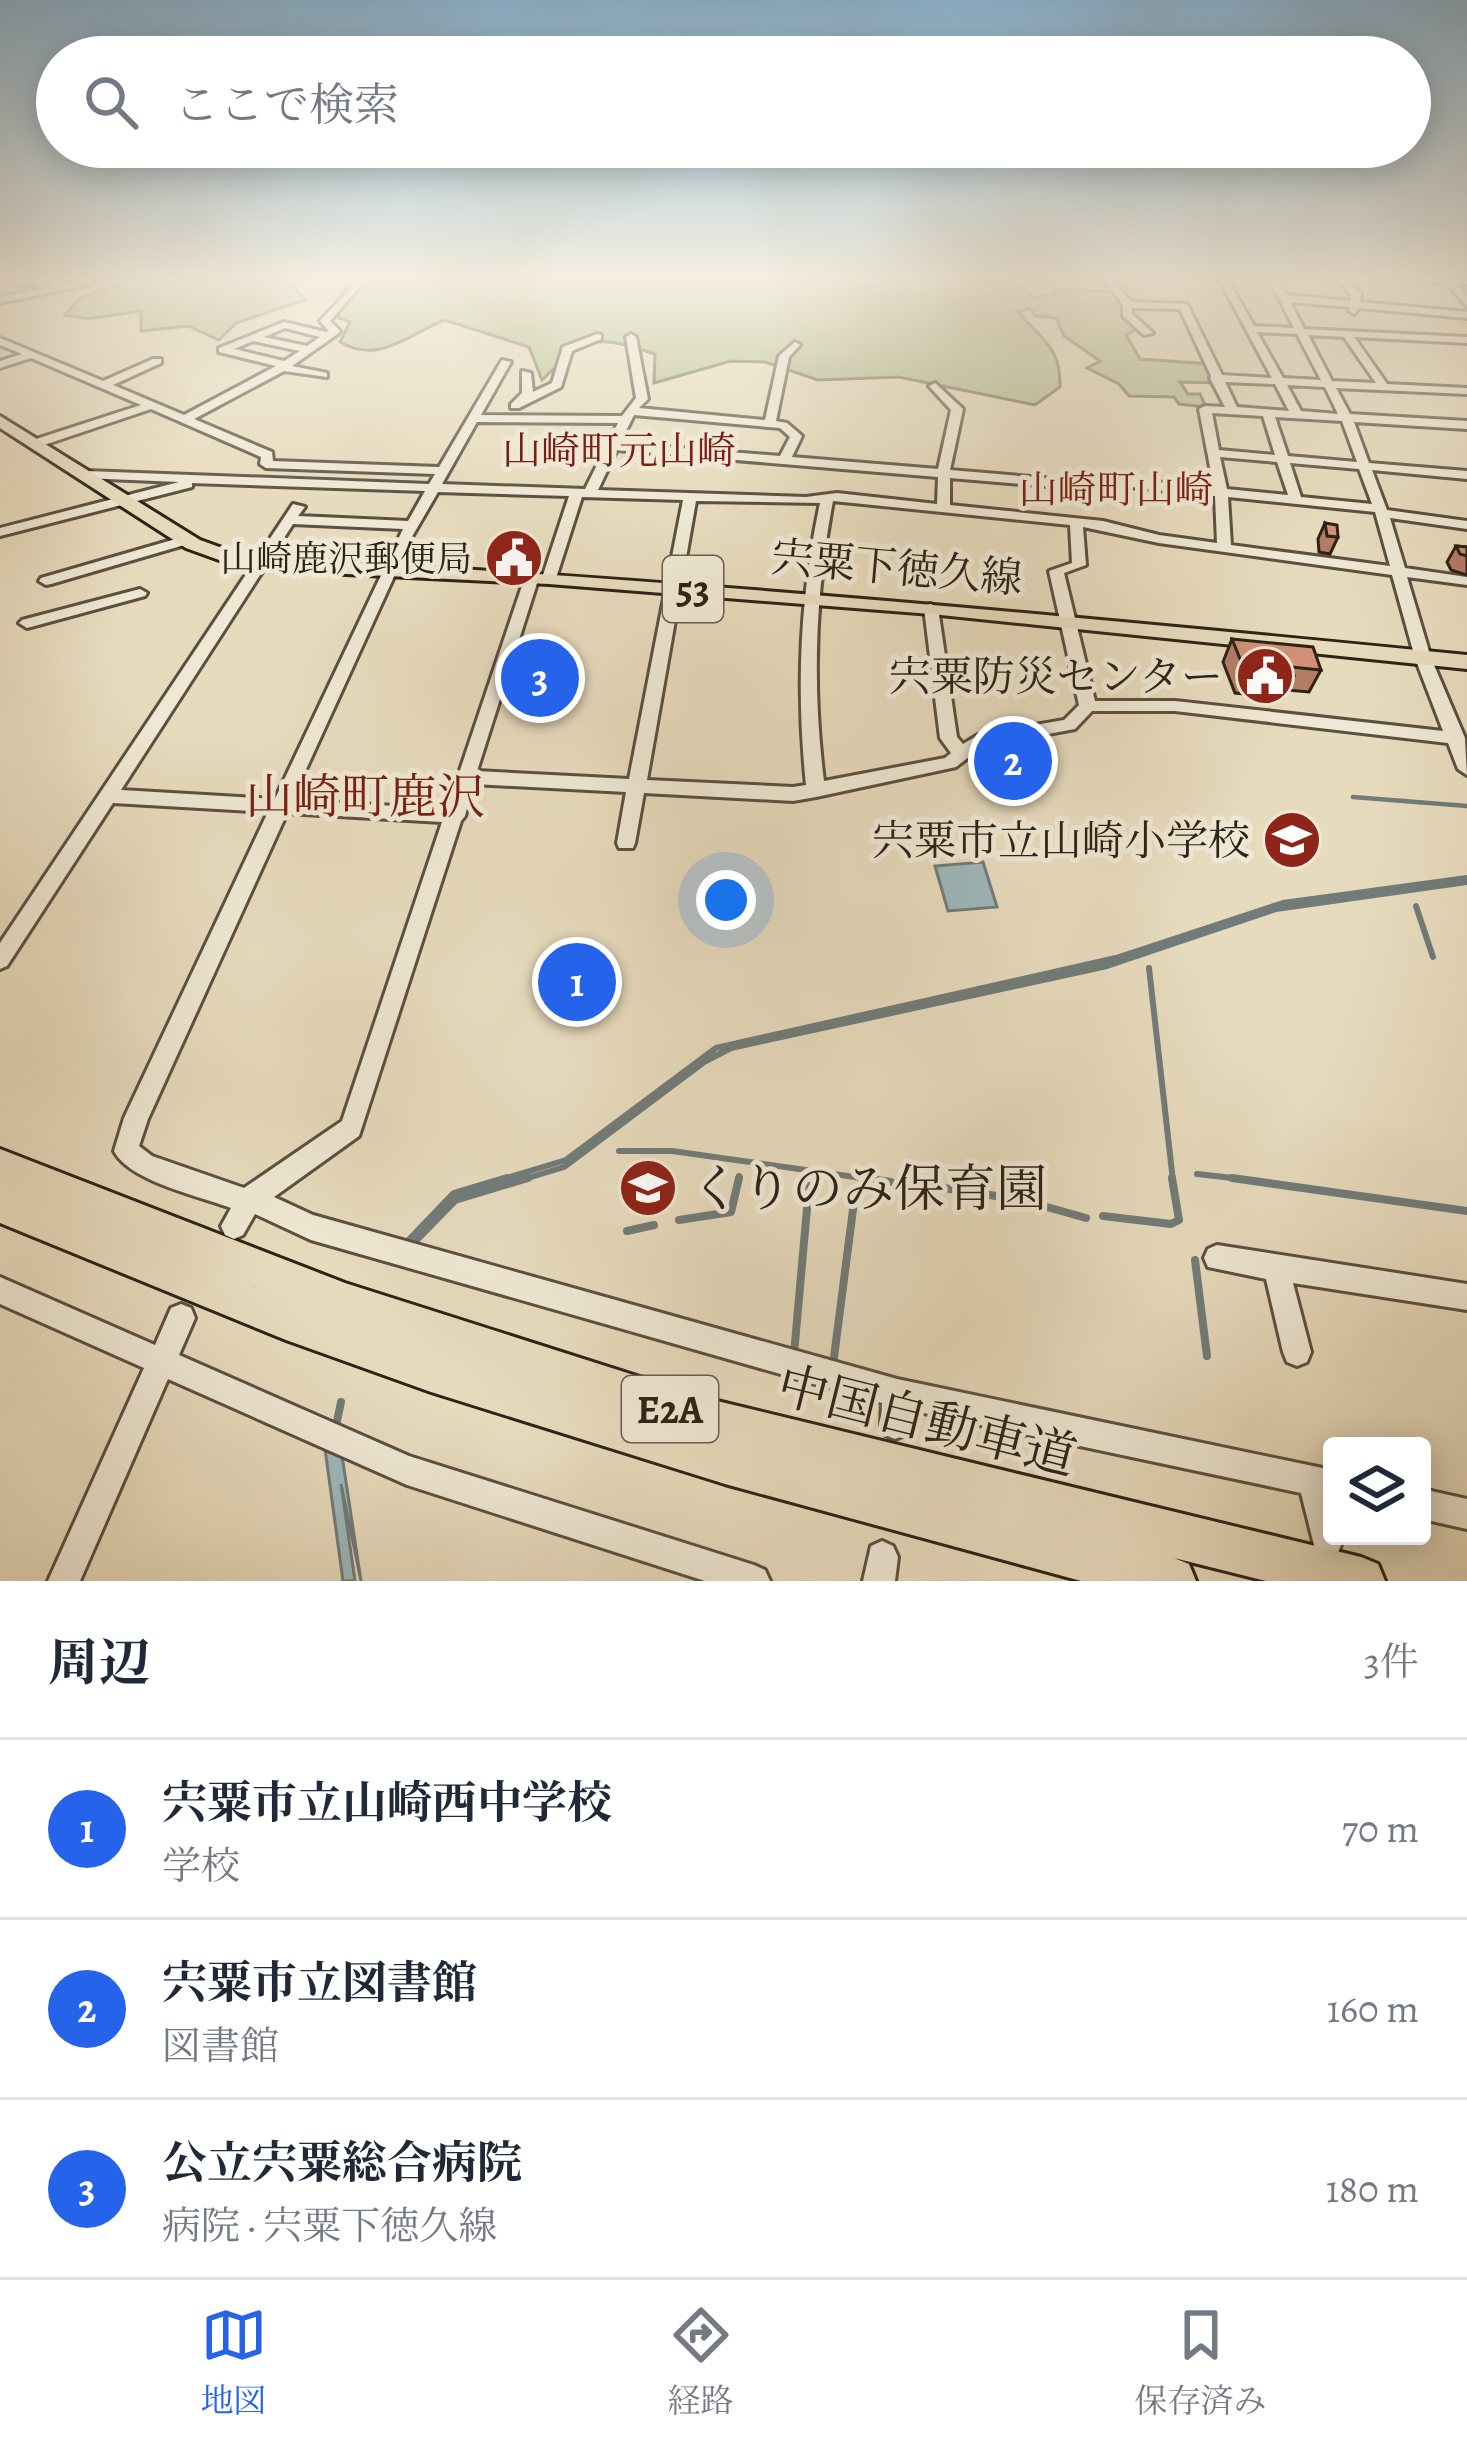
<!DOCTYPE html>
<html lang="ja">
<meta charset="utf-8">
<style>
:root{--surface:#fff;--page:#f2f2f3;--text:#1f2937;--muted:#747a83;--line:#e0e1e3;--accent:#2563eb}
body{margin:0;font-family:Alegreya,"Noto Serif JP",serif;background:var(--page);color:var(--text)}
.controls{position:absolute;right:36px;bottom:36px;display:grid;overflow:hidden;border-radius:12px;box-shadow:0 6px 30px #0003}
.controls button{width:108px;height:108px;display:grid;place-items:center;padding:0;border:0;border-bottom:3px solid var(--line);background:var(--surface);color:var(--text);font:60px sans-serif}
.you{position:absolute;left:726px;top:900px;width:42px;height:42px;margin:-30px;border:9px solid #fff;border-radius:50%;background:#1a73e8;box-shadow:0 0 0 18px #1a73e833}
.badge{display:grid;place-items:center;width:78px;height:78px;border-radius:50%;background:var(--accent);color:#fff;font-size:39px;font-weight:700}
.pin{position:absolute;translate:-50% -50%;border:6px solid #fff;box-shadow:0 3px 12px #0006}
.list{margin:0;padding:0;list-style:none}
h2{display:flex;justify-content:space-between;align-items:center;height:156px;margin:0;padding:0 48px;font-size:51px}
h2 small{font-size:39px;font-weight:400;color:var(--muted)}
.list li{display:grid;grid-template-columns:78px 1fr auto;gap:36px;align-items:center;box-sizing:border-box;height:180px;padding:0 48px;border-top:3px solid var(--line)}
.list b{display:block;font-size:45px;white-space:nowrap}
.list p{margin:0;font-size:39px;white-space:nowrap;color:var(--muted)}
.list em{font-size:39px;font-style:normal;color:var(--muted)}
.icon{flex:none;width:66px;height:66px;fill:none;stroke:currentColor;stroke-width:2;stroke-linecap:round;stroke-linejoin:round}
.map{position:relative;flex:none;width:1467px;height:1581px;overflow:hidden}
.search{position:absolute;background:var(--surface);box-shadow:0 6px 30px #0003;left:36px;right:36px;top:36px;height:132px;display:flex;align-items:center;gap:30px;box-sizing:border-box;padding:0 42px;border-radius:66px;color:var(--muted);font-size:45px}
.sheet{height:696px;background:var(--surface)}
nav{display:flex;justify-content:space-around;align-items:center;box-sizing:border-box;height:168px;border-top:3px solid var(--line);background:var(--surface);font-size:33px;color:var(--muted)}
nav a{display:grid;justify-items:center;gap:6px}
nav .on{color:var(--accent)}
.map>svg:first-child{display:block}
.green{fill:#b6c091;stroke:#727154;stroke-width:3}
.water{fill:#9db8bc;stroke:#717c7a;stroke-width:3}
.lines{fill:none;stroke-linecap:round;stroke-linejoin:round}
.stream-far2{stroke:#717c7a;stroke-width:4.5}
.stream-far1{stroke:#717c7a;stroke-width:6}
.stream{stroke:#717c7a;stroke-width:8}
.minor-casing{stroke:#5c5040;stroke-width:6}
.major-casing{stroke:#2e2216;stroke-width:6}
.highway-casing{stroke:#2e2216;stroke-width:6}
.minor{fill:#efe8d4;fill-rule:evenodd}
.major{fill:#e7dbbd;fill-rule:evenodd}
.highway{fill:#e7dbbd;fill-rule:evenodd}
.wall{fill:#b47c65;stroke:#2e2216;stroke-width:3}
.building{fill:#d19075;stroke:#2e2216;stroke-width:3}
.labels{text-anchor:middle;stroke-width:10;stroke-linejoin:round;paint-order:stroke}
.far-poi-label{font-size:36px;fill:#2e2216;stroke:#efe8d4;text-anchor:end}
.far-quarter-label{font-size:39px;fill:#7a1f14;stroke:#efe8d4}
.shield{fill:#efe8d4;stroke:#685d4f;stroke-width:3}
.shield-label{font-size:39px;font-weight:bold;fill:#2e2216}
.street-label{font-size:42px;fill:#2e2216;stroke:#efe8d4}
.poi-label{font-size:42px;fill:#2e2216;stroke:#efe8d4;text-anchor:end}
.quarter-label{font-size:48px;fill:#7a1f14;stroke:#efe8d4}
.near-poi-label{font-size:51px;fill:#2e2216;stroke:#efe8d4;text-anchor:start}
.near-street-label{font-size:51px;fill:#2e2216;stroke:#efe8d4}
</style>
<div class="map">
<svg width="1467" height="1581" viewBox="0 0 1467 1581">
<rect width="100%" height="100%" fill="#e7dbbd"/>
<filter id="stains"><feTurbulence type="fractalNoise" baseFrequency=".00167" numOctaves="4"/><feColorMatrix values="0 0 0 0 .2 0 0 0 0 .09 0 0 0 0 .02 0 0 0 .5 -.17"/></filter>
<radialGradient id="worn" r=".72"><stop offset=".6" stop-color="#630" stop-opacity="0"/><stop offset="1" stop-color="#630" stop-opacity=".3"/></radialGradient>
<path class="green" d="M142,277H297L294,286L305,300L236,323L219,340L188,326L141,331V311L88,319L65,315L80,298Z
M352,277H1039L1020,285L1033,298L1056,294L1053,289L1115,292L1137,329L1126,335L1140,359L1212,364L1221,383L1180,382L1188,394H1200L1206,407L1179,404L1174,397L1129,396L1119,384L1087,368L1100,361L1064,336L1056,318L1035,316L1030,308L1018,312C1042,340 1061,347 1060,387L1035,405L899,377L818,380L765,362L731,361L654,383L655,354C595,334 587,336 542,380L529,347L445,320C408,334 380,365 340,342L350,322L339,318V301Z"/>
<path class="water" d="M983,862L997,907L948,911L935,866Z
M325,1449H341L361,1581L341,1484L355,1581H343Z"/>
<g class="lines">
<path class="stream-far2" d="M1353,797L1467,806"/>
<path class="stream-far1" d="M1416,906L1433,957
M1149,968L1173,1181
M619,1151H672L883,1181
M1197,1174L1259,1181
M497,1181L566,1160L716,1048L1116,958L1283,903L1467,878
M518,1181L564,1167L704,1062L731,1048L1107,966L1276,909L1467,882
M739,1181V1176"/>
<path class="stream" d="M862,1178L891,1182
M1232,1178L1467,1211
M905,1182L1022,1200L1086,1218
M1103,1216L1171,1224L1179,1220L1172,1178
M679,1220L731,1212L739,1178
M627,1231L654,1225
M406,1244L454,1194L507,1178
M410,1246L455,1200L528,1178
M1195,1260L1207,1356
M794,1354L809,1186
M833,1365L855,1194
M336,1426L341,1402"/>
<g class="minor-casing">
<path id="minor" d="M8,277L42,281L47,284L42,287L5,282Z
M87,277H96L91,284L0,303V297L85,280Z
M356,277H364L362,284L330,321L340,331L339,333L292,366L327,373V377L284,371L194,419L272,452L273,461L439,467L502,360L511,362L481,415L622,416L636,398L626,337L631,334L636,337L648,399L639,408L765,420L779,356L795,342L800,345L789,357L776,421L787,423L802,436L792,457L938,469L951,410L929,386L935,383L963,409L950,470L1101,483L1109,477L1214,488L1199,409L1205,406L1225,407L1210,378L1211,376L1180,309L1132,308L1131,313L1153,333L1144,335L1123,316V305L1102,277H1111L1131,302L1187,304L1222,375L1272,378L1218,277H1226L1254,326L1294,328L1268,277H1276L1287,295L1350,301L1351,294L1335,277H1345L1361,293L1360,302L1467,312V318L1359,308L1354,314L1349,311L1350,307L1290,302L1304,329L1467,337V343L1354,337L1387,384L1467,388V394L1336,388L1350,414L1467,421V429L1354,422L1369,463L1467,471V479L1372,470L1387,510L1467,521V529L1390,518L1405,568L1467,577V585L1407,577L1431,658L1465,738L1467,775L1458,769L1448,743L1175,711H1092L1075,729L983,746L956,767L816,797L793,801L644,793L635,843L633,848H619L617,843L626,792L473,784L465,816L461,821L359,1136L274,1197L313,1215L897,1379L1332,1470V1536H1341L1342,1542L1338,1553L1327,1557L1316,1553L1301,1493L910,1410L905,1435L895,1439L885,1435L881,1425L882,1403L311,1240L255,1214L243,1235L234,1239L225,1235L221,1226L231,1208C199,1196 129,1181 114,1151L124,1118L268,812L113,803L7,966L0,969V943L293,504L305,507L298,516L408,521L425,491L192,483V487L0,536V528L179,482L83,478L81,475L87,471L429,484L435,474L266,468L260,464L261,457L151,409L41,446H33V440L141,405L31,358L0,368V361L22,354L0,345V338L103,381L153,359H161V363L113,385L184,415L276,366L219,352V348L284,322L326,332L329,331L320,321L350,289ZM285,328L320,337L307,346L264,337ZM1257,332L1297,334L1321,380L1283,378ZM1308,335L1344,337L1376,383L1332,381ZM253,341L300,351L284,361L234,349ZM1225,382L1275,384L1289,411L1237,407ZM1287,385L1325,387L1338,414L1301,411ZM1212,413L1263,416L1275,455L1219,450ZM634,415L780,428L790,437L780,456L620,443ZM1275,417L1342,421L1357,462L1288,456ZM477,422L618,423L585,489L442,484ZM617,450L938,477L937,504L837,493L806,497L598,490ZM1220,457L1277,462L1288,495L1227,489ZM1290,463L1359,469L1372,504L1301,497ZM950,478L1104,491L1112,485L1215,496L1217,543L1159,535L1103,521L950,505ZM438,492L569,496L542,578L549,582L556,578L582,497L683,500L629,779L477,771L539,577L532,573L525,577L447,809L292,800L413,535ZM1228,497L1375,512L1390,566L1231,545ZM696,501L820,503C800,596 796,690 806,785L793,787L647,780ZM833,501L1070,525L1072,563L1049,571L1079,705L1064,720L978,735L963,744L957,737L938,608L931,604L926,605L924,608L940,738L951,753L945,758L824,781C812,687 815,594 833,501ZM293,524L403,529L275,799L121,790ZM1083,527L1159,543L1392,575L1415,658L1443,731L1175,701H1095L1064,573L1086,565ZM287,813L442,822L342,1121L244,1188L152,1156L139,1146L148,1119Z
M1171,277H1180L1183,280L1175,282Z
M1442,277H1451L1467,297V307Z
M597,334L601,335V339L572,351L561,387L519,408H511V404L522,393V371L531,373L533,392L552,383L563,347Z
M186,536L193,540L191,543L51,584L46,585L39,581L41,578Z
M140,589L147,593L145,596L27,628L19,623L22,620Z
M1217,1245L1467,1284V1310L1293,1283L1311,1352L1307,1362L1297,1366L1287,1362L1283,1352L1266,1279L1208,1267L1204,1258L1208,1249Z
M0,1277L155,1345L171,1308L181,1304L191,1308L195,1318L179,1355L409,1456L754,1565L765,1570L770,1581H705L407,1485L168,1379L80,1581H48L144,1368L0,1304Z
M1422,1489L1467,1499V1529L1422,1519Z
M882,1541L893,1546L898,1557L895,1581H863L871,1546Z"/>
</g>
<g class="major-casing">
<path id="major" d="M1412,277H1467V284L1418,281Z
M0,416L200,540L247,557C655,577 1060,615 1467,655V669L931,614L549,584L244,569L186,548L0,428Z"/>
</g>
<g class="highway-casing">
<path id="highway" d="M0,1149L345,1283L709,1399L1361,1557L1378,1564L1385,1581H1266L1174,1558L1189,1564L1196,1581H1081L725,1484L431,1392L286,1340L0,1223V1185L291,1301L0,1185Z"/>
</g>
<use href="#minor" class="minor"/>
<use href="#major" class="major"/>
<use href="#highway" class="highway"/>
</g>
<path class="wall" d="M1325,523L1338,537L1330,554L1319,552L1318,539Z
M1456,546L1467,547V575L1451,570L1447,562Z
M1232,639L1321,670L1309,692L1287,690L1283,698L1235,693L1223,662Z"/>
<path class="building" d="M1325,523L1337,525L1338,537L1327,536Z
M1456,546L1467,547V556L1460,554Z
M1232,639L1313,647L1321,670L1291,667L1294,675L1245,671Z"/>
<linearGradient id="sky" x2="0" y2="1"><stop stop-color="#8ab6d6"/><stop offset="0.56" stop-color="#f4efe1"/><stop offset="1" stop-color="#f4efe1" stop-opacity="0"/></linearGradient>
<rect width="1467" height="498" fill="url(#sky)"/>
<defs>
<g id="civic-disc" transform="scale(3)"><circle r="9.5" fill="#8f2418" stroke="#efe8d4"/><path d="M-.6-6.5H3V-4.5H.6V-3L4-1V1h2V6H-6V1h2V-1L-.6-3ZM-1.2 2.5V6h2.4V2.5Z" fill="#fff"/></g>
<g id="school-disc" transform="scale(3)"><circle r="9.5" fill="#8f2418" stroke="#efe8d4"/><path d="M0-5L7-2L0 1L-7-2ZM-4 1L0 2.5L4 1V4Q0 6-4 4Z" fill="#fff"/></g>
</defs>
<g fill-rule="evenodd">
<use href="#civic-disc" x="514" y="558"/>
<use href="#civic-disc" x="1265" y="676"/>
<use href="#school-disc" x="1292" y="840"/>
<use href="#school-disc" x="648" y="1188"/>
</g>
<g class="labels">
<g class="far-poi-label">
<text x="472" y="571">山崎鹿沢郵便局</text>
</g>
<g class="far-quarter-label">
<text x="619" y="464">山崎町元山崎</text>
<text x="1116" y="503">山崎町山崎</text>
</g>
<g class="shield">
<rect x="663" y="556" width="60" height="66" rx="9"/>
<rect x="622" y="1376" width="96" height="66" rx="9"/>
</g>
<g class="shield-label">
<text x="693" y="603">53</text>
<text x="670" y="1423">E2A</text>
</g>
<g class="street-label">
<text transform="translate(897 567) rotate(5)" y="15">宍粟下徳久線</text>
</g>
<g class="poi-label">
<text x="1223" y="691">宍粟防災センター</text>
<text x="1250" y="855">宍粟市立山崎小学校</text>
</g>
<g class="quarter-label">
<text x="365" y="813">山崎町鹿沢</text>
</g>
<g class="near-poi-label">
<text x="690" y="1206">くりのみ保育園</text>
</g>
<g class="near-street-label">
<text transform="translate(927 1420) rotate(14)" y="18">中国自動車道</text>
</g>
</g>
<rect width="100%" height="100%" filter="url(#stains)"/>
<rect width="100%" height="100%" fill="url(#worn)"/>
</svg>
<div class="controls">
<button><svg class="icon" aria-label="layers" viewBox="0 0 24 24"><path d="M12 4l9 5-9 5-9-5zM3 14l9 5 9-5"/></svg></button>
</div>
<div class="you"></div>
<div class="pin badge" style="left:577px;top:982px">1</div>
<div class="pin badge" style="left:1013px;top:761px">2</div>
<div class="pin badge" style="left:540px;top:678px">3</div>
<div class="search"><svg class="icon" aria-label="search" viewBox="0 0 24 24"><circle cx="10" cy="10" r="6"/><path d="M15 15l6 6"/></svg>ここで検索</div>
</div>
<section class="sheet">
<h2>周辺<small>3件</small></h2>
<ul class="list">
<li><span class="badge">1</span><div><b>宍粟市立山崎西中学校</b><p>学校</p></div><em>70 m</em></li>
<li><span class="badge">2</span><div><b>宍粟市立図書館</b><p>図書館</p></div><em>160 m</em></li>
<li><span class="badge">3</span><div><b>公立宍粟総合病院</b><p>病院 · 宍粟下徳久線</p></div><em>180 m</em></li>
</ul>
</section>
<nav>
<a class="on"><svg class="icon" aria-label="map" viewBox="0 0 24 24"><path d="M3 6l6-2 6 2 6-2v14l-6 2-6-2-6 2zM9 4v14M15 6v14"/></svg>地図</a>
<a><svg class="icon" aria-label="directions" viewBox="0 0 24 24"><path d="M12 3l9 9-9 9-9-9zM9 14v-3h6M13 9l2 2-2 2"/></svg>経路</a>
<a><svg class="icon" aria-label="saved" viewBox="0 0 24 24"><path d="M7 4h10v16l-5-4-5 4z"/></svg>保存済み</a>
</nav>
